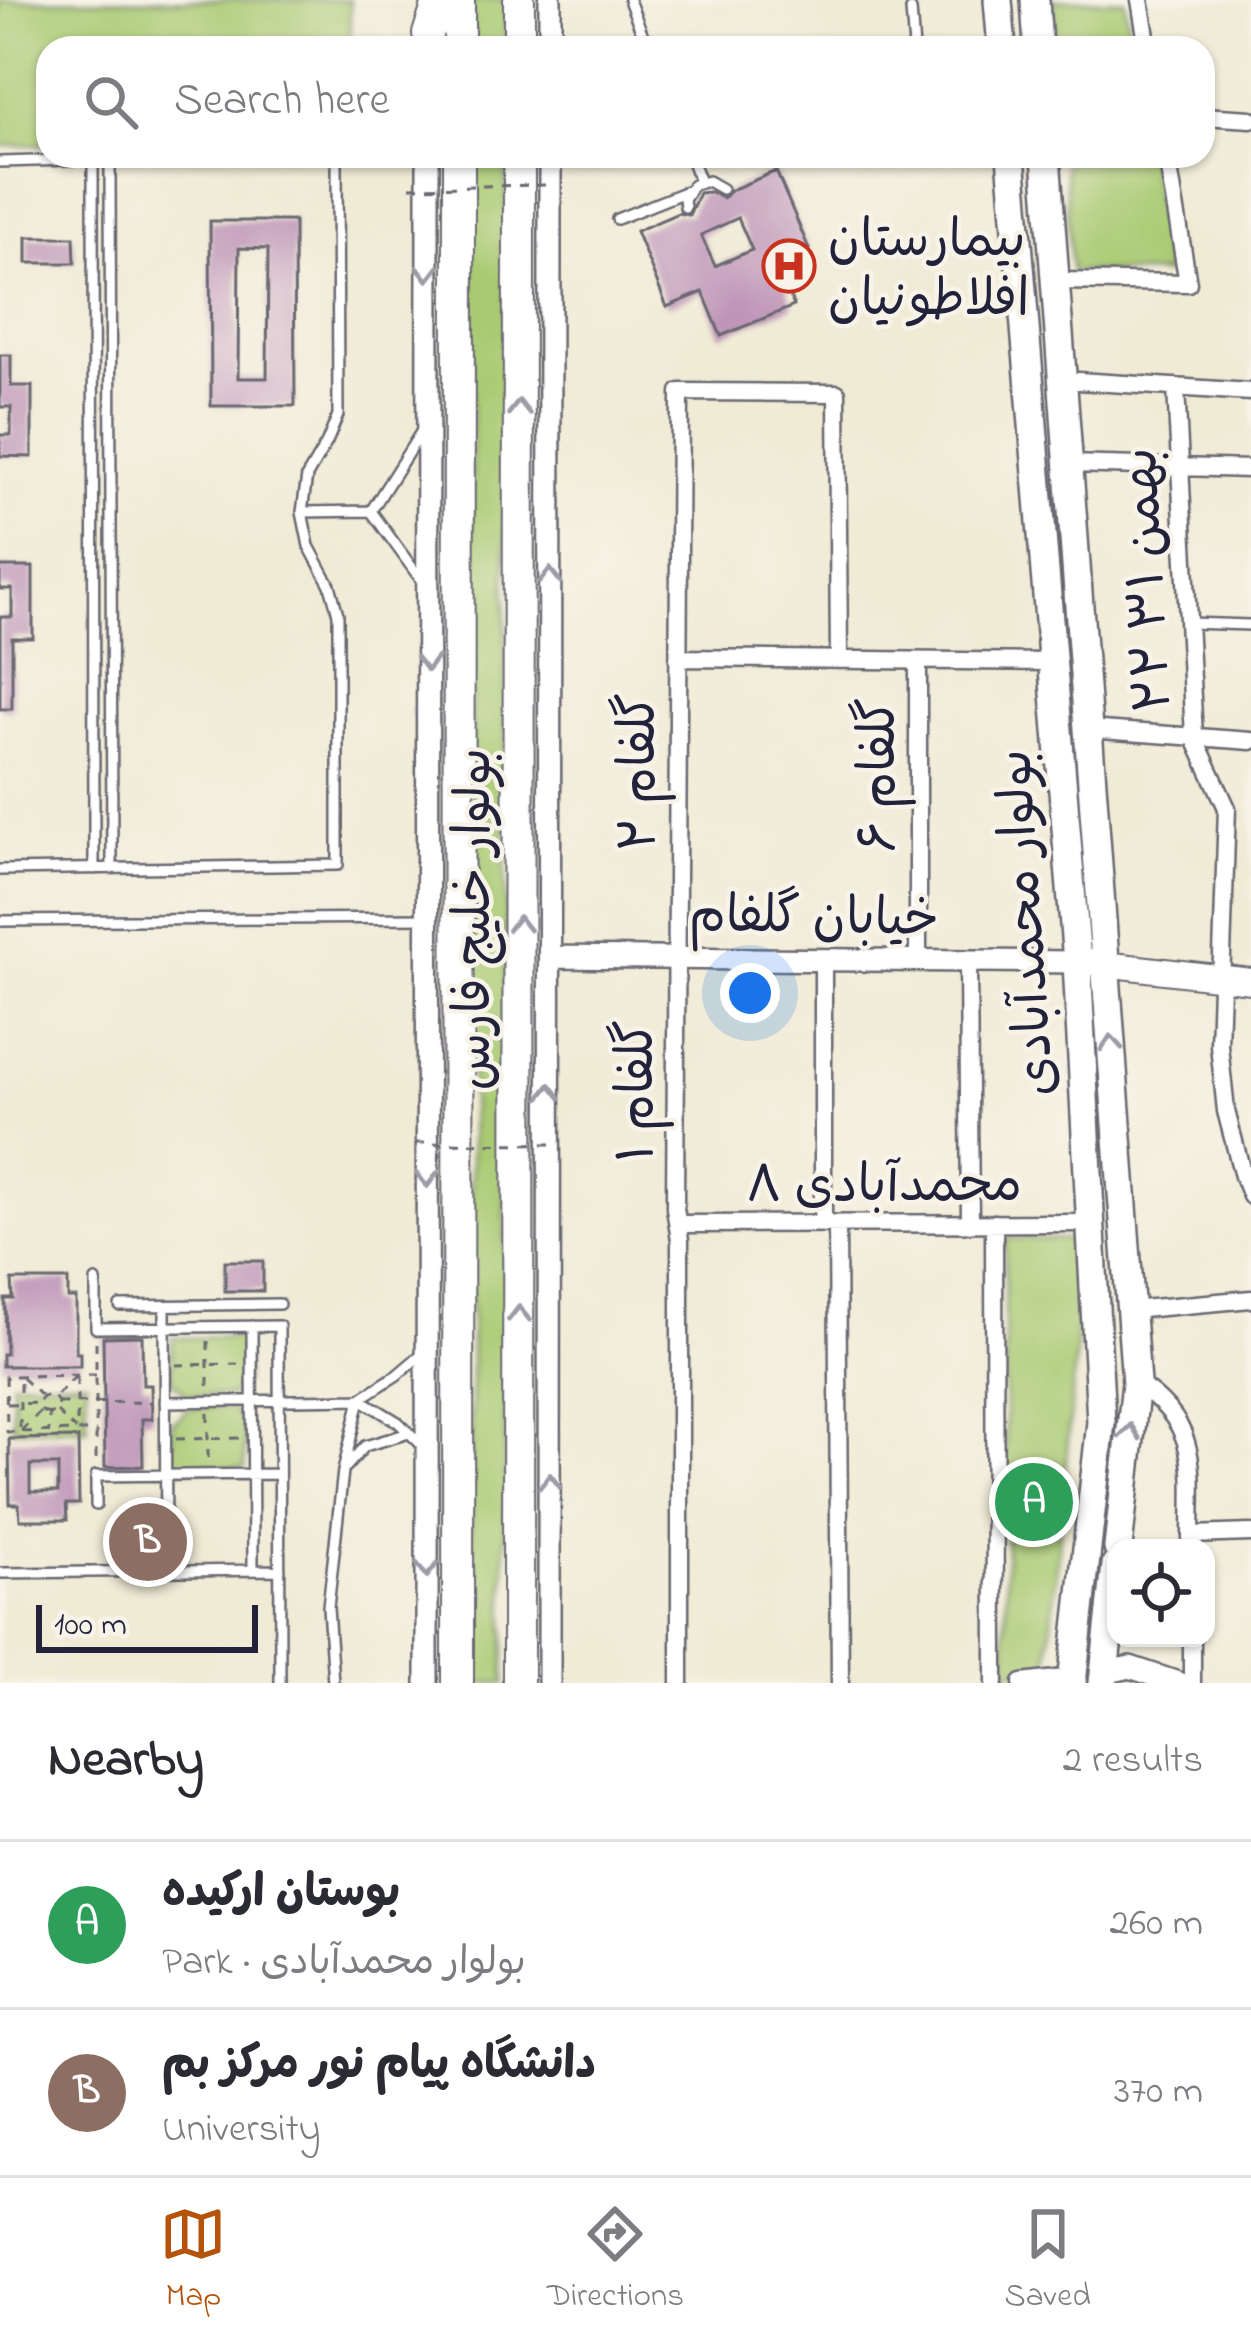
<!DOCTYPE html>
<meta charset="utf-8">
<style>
:root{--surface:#fff;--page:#f7f7f7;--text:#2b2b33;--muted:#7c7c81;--line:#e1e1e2;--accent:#b45309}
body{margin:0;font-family:"Indie Flower","Playpen Sans Arabic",sans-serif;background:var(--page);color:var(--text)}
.controls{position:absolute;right:36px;bottom:36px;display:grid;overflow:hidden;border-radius:24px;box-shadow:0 3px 9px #0004}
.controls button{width:108px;height:108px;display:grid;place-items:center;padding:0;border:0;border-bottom:3px solid var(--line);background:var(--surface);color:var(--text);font:60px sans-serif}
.scale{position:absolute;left:36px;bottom:30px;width:222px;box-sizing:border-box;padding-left:12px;border:6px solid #22223b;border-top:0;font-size:33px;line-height:42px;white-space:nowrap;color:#22223b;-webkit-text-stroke:9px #f7f3e8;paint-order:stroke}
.you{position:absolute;left:750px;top:993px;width:42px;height:42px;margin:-30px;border:9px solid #fff;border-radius:50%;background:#1a73e8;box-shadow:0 0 0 18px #1a73e833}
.badge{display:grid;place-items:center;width:78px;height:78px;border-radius:50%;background:var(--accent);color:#fff;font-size:39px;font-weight:700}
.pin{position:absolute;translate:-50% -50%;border:6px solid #fff;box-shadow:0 3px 12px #0006}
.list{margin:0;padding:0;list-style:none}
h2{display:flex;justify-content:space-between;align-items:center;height:156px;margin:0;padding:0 48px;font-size:51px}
h2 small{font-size:39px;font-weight:400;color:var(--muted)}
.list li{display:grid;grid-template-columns:78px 1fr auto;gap:36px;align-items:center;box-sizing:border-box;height:168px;padding:0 48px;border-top:3px solid var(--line)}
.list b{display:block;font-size:45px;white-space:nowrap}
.list p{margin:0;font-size:39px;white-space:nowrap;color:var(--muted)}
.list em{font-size:39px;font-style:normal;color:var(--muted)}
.icon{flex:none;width:66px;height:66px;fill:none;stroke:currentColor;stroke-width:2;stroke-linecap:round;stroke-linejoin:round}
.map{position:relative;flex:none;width:1251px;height:1683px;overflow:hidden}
.search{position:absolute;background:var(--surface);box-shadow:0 3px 9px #0004;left:36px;right:36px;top:36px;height:132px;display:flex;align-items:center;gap:30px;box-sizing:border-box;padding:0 42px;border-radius:36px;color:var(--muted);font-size:45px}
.sheet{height:492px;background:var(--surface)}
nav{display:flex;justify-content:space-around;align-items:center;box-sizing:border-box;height:168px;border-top:3px solid var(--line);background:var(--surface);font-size:33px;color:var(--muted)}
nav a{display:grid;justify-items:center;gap:6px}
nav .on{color:var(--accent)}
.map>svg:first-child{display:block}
.green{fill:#a9ca72;stroke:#667656;stroke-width:3}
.building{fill:#bf96b9;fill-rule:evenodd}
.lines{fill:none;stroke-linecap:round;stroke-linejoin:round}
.service-casing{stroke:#6a6871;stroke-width:14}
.minor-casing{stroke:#6a6871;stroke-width:21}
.tertiary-casing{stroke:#6a6871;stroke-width:26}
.secondary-casing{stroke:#6a6871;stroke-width:28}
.primary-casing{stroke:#6a6871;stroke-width:32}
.trunk-casing{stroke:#6a6871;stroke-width:34}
.path{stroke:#6a6871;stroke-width:3;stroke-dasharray:9 9;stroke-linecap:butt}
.service{stroke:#fff;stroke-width:9}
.minor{stroke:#fff;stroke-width:16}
.tertiary{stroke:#fff;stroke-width:21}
.secondary{stroke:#fff;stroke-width:24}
.primary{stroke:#fff;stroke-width:27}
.trunk{stroke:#fff;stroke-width:30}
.path-bridge{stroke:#6a6871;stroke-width:3;stroke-dasharray:9 9;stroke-linecap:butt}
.oneway{stroke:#9c9ca7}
.labels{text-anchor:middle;stroke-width:9;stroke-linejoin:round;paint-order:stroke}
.poi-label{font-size:51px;fill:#22223b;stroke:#f7f3e8;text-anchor:start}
.street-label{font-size:51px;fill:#22223b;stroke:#f7f3e8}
</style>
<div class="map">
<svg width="1251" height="1683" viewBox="0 0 1251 1683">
<rect width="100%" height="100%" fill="#f7f3e8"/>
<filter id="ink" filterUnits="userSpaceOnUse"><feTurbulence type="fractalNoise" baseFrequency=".00833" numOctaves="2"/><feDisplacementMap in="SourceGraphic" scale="24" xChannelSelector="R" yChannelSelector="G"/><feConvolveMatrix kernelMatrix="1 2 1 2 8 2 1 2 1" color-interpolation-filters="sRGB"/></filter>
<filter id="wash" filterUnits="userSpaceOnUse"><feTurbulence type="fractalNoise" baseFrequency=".004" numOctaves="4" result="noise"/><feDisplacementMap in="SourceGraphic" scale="48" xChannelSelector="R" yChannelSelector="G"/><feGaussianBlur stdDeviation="2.7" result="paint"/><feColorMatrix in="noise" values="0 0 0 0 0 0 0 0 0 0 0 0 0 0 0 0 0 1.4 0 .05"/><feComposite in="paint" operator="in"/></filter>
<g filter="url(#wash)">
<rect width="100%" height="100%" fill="#f0ebd5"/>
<path class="green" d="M0,0H350V48H48V144L0,146Z
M472,0H506V48H472Z
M1053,0H1125L1132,48H1056Z
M472,156H506L505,1683H471Z
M1064,156H1149L1167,274L1071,271Z
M1005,1239H1071L1077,1338L1048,1666L1006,1672Z
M245,1337V1382L237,1386L231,1396H186L180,1387L172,1383V1338Z
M86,1380L87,1428L13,1429L12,1381Z
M186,1408H231L236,1415L245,1421V1468L172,1469V1422L182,1416Z"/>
<g id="blocks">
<path class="building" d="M776,171L809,249L776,262L794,306L721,336L703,292L667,307L636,231L678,213L689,215L699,193L710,192L723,198L731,190ZM738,218L752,250L715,266L701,235Z
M210,221H294L295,406H211ZM239,248L268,249L267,378H238Z
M27,237H74L75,263H27Z
M0,355H11V386H32V457L0,456V435H11V407H0Z
M0,567H33V638H12V709H0V617H12V589H0Z
M225,1261H263V1291H225Z
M12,1280H68V1298H76V1353H80V1366H2V1354H6L5,1299H13Z
M142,1336L143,1385H151L152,1419H142L143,1466L105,1467L103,1337Z
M78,1438L79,1504H66L67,1520H20L19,1504H10L9,1439ZM30,1465H58V1492H30Z"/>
</g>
</g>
<g filter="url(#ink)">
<use href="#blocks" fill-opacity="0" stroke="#6a6871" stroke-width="3"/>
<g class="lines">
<g class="service-casing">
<path id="service" d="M629,0L648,48
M911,10L914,48
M690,156L700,182
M93,159L94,869
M110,159L112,869
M0,162L211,156
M685,207L684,199L693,185L708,181L722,189
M617,219L687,191
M371,511L423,429
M371,511L424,584
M302,512L371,511
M1188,623L1251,625
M0,870L338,865V614L330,585L309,546L302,512L307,476L327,442L338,415L337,156
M0,921L427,918
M96,1281V1328L279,1326L280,1683
M120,1306L279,1304
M165,1306L166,1571
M252,1326L253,1570
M423,1353L397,1375L360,1399L398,1422L423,1446
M165,1402L360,1399L343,1471L328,1607L333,1683
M346,1467L365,1446L409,1433
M96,1505V1476L279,1474
M0,1573L280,1570"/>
</g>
<g class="minor-casing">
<path id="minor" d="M1140,0L1148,48
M1203,116L1251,119
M1055,281L1188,283L1167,156
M1062,380L1251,392
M1176,387L1194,737L1227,808L1219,1045L1226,1111L1243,1176L1251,1196
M1068,464L1251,469
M678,658L1052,662
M918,661V960
M1088,729L1251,741
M968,961L970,1224
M994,1223L995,1683
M678,1224L1090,1223
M823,1224V959
M837,1224L840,1683
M1130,1310L1251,1299
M1136,1383C1205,1426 1190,1476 1191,1548
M1191,1535L1251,1533
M1192,1638V1683
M680,1683V1240L675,1208L680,392L837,393L839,660
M1022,1683L1073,1677"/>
</g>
<g class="tertiary-casing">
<path id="tertiary" d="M550,48V0
M550,957L1077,962
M1104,1673L1130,1667L1178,1683
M427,1683L428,156
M549,1683L550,156"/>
</g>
<g class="secondary-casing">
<path id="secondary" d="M1087,962L1251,981"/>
</g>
<g class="primary-casing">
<path id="primary" d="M998,0L1002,48
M1035,0L1038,48
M1011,156L1077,962L1101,1422L1072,1683
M1046,156L1136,1383L1118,1548
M1103,1683L1116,1565"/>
</g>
<g class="trunk-casing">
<path id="trunk" d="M428,34L439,0
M459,48V0
M519,48V0
M458,1683L459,156
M518,1683L519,156"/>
</g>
<path class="path" d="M208,1341V1391
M96,1342V1465
M176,1365L238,1364
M96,1375L6,1376L7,1432L96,1431
M77,1377V1431
M22,1378L41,1396
M57,1395L76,1376
M58,1403L152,1402
M7,1404L38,1403
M57,1412L76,1430
M208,1413V1463
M49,1414L42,1411L39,1403L43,1397L49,1395L55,1398L58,1403L56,1411L49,1414V1431
M20,1428V1378
M21,1431L40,1412
M176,1439L239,1438"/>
<use href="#service" class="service"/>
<use href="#minor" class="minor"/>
<use href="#tertiary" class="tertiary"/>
<use href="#secondary" class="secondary"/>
<use href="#primary" class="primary"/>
<use href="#trunk" class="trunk"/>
<path class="path-bridge" d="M410,187L550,185
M416,1143L557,1144"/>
</g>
<defs><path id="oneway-chevron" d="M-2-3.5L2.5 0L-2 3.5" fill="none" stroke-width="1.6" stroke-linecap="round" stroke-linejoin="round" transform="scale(3)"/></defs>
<g class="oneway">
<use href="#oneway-chevron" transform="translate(428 273) rotate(90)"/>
<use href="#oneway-chevron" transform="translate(519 408) rotate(-90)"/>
<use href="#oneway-chevron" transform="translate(550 576) rotate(-90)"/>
<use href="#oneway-chevron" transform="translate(427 663) rotate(90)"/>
<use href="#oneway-chevron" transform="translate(519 924) rotate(-90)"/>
<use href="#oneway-chevron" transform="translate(1111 1043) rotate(-94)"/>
<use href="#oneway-chevron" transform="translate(550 1092) rotate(-90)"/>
<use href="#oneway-chevron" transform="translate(427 1179) rotate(90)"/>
<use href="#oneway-chevron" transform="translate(519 1314) rotate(-90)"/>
<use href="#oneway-chevron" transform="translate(1130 1432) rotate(-84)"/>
<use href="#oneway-chevron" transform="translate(550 1482) rotate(-90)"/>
<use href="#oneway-chevron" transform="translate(427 1569) rotate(90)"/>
</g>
</g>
<defs>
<g id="hospital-ring" transform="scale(2.7)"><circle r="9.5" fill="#f7f3e8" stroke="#c8321e" stroke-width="1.5"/><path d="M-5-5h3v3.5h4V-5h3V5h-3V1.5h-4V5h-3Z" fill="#c8321e"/></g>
</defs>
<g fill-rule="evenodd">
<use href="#hospital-ring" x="789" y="266"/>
</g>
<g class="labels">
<g class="poi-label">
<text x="828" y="255">بیمارستان<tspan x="828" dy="59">افلاطونیان</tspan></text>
</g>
<g class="street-label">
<text transform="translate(1144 580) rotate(-93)" y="18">۲۲ بهمن ۳۱</text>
<text transform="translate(636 772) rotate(-90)" y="18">گلفام ۲</text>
<text transform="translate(876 775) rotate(-90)" y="18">گلفام ۶</text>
<text transform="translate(814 914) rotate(1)" y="18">خیابان گلفام</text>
<text transform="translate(471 919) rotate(-90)" y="18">بولوار خلیج فارس</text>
<text transform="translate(1023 923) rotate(-94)" y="18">بولوار محمدآبادی</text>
<text transform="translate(634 1091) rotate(-90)" y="18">گلفام ۱</text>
<text x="884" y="1200">محمدآبادی ۸</text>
</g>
</g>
</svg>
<div class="controls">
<button><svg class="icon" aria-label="locate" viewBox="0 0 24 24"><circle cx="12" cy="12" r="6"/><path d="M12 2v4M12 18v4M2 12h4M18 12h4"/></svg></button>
</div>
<div class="scale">100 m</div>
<div class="you"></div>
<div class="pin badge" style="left:1034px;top:1502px;background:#2e9e5b">A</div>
<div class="pin badge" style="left:148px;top:1542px;background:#8d6e63">B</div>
<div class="search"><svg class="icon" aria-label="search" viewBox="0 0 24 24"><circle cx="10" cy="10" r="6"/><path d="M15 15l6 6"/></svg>Search here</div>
</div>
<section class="sheet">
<h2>Nearby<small>2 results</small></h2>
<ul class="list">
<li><span class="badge" style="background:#2e9e5b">A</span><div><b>بوستان ارکیده</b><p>Park · بولوار محمدآبادی</p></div><em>260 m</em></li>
<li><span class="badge" style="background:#8d6e63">B</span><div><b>دانشگاه پیام نور مرکز بم</b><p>University</p></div><em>370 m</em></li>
</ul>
</section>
<nav>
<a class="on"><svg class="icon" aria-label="map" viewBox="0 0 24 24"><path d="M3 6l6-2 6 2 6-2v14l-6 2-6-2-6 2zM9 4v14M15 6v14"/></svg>Map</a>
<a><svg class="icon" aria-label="directions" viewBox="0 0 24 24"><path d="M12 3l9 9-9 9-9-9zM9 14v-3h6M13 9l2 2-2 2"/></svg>Directions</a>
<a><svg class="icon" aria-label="saved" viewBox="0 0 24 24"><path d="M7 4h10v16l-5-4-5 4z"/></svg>Saved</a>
</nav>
